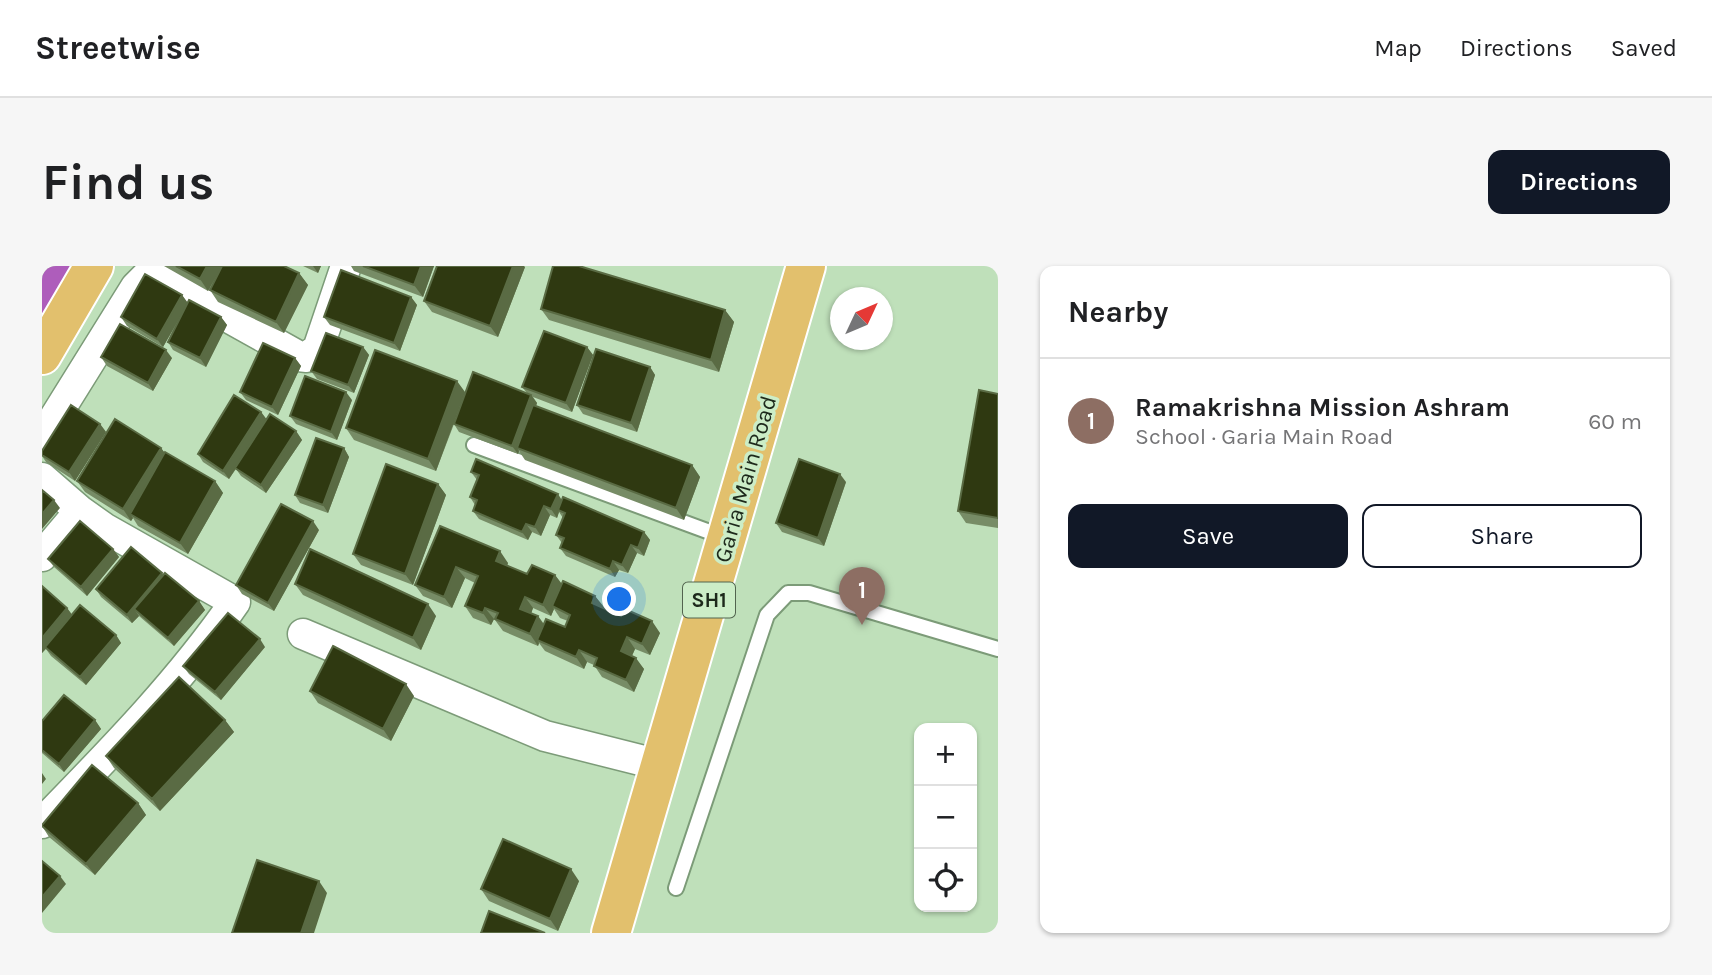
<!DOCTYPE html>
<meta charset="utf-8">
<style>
:root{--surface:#fff;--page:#f6f6f6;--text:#202124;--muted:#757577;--line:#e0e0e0;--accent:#111827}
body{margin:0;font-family:Karla,sans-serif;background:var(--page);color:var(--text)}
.controls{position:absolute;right:21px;bottom:21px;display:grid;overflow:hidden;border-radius:14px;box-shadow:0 2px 5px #0004}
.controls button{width:63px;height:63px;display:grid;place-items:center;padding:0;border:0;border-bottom:2px solid var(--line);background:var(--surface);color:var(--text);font:35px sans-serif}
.compass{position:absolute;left:788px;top:21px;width:63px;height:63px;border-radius:50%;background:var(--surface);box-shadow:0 2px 5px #0004;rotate:46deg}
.you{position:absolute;left:578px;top:334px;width:24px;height:24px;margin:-18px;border:5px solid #fff;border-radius:50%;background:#1a73e8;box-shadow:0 0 0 10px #1a73e833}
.badge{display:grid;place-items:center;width:46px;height:46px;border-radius:50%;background:var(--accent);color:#fff;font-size:23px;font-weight:700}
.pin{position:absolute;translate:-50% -58px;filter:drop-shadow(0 2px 4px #0008)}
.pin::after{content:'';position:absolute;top:37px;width:24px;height:21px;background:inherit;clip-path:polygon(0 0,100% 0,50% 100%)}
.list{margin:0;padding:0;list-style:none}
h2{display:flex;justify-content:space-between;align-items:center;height:91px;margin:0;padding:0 28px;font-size:30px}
h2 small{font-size:23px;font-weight:400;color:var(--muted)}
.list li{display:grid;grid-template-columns:46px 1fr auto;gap:21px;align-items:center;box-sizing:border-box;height:126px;padding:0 28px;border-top:2px solid var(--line)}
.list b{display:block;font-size:26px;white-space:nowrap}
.list p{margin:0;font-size:23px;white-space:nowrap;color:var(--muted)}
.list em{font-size:23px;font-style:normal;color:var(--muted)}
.actions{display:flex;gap:14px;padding:21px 28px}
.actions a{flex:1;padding:16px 0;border:2px solid var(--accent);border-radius:14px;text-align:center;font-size:24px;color:var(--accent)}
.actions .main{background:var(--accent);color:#fff}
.icon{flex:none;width:38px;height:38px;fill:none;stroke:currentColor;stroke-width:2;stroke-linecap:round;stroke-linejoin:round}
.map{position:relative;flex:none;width:956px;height:667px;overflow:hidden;border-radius:14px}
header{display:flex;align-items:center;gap:42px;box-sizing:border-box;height:98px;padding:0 35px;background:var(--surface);border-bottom:2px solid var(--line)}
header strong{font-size:33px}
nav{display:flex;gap:38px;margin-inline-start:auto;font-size:24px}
.intro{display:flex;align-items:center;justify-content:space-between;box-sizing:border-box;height:168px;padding:0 42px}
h1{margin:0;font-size:49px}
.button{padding:18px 32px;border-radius:14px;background:var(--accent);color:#fff;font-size:24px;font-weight:700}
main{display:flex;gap:42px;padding:0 42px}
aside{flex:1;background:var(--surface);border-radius:14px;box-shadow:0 2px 5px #0004}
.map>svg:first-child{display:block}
.water{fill:#ae5dbb}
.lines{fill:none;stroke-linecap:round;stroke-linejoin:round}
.lane-casing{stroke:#7c9b78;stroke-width:18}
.street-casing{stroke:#7c9b78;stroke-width:33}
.primary-casing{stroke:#fff;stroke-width:42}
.lane{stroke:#fff;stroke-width:14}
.street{stroke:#fff;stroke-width:30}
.primary{stroke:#e2c06d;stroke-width:38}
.wall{fill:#778c66;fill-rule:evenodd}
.shaded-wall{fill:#5a6b44}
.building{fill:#2f3911;stroke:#5a6b44;stroke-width:2}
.labels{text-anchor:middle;stroke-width:7;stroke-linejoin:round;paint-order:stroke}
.shield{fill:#ccedc7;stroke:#52644f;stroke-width:2}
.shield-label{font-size:21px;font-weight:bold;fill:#1d291b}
.street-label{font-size:23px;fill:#1d291b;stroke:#ccedc7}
</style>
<header>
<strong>Streetwise</strong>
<nav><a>Map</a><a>Directions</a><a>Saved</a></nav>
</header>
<div class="intro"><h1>Find us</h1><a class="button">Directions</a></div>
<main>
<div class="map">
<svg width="956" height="667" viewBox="0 0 956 667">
<rect width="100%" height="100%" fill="#bfe0ba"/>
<path class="water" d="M0,0H36L0,57Z"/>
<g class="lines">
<g class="lane-casing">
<path id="lane" d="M432,179L684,272
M634,622L725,349L746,327H767L956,383"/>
</g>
<g class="street-casing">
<path id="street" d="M0,172L94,21L105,10L116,12L256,90L265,91L276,83L304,0
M0,212L38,245L62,262L193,336C137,417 68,487 0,557
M0,290L38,245
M261,368L503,470L618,499"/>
</g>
<g class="primary-casing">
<path id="primary" d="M0,89L52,0
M569,667L764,0"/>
</g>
<use href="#lane" class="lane"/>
<use href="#street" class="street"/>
<use href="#primary" class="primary"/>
</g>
<path class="wall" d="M122,0H242L257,7L266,19L242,67L176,36L168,24L176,8L166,25Z
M261,0H279L276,7Z
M309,0H392L381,31L312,5Z
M483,1L456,71L390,46L382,35Z
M140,29L145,37L179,51L185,59L164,101L131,84L126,76L138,52L121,81L85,60L79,51Z
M369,31L375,39L358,85L288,59L282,51Z
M499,43L683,44L692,56L677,106L507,54Z
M321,81L327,89L312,127L275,113L269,105Z
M545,81L551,89L530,146L491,131L495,137L494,140L650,199L658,211L642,254L483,194L477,185L476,188L417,166L412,158L394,205L312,174L304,162L423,126L485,127L480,121Z
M59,91L130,92L111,125L65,100Z
M253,92L259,100L236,149L204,134L198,126Z
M608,101L613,109L595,166L541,148L535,139Z
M956,128V262L924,257L916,245Z
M310,134L295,174L254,158L248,150Z
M219,146L225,154L254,165L260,174L224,227L199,210L194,203L187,213L161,196L156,188Z
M58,158L64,166L33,215L4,196L0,190V185Z
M119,182L123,187L173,215L181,227L146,288L96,260L91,252L89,255L43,226L35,215Z
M302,182L307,191L286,247L258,237L253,229Z
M429,206L520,234L602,266L608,274L602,290L595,287L586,307L577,304L573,311L524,290L518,282L520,277L514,269L521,252L517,246L515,252L508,249L499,270L490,266L486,274L437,253L431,245L433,239L428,231L435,214Z
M804,216L782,280L740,266L734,257Z
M396,218L404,229L371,319L319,299L311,288Z
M398,260L466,297L465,300L485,308L513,309L520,318L553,330L561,342L618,367L608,389L593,383L590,390L602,403L592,426L560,411L552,399L545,396L542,403L503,385L497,377L496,380L461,365L453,354L452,353L449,359L431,352L423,340L433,317L423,312L410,342L381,330L373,319ZM491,342L509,350L512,343L518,352L526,355L523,361L502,358L496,350L489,347Z
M277,264L232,345L200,328L194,319Z
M71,283L77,291L45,330L12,301L6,293Z
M121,309L157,335L163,344L132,380L97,350L90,357L59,331L54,323Z
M253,318L394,350L379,384L261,329Z
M0,320L25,342L30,349L74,369L79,377L44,419L9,390L4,383L0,387Z
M223,381L179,434L147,408L141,400Z
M268,425L372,430L349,475L276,437Z
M53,454L59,463L22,506L0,487V455Z
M183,454L192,466L118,545L72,502L64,490Z
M96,537L104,549L53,609L7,571L0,560Z
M537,615L516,665L447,635L439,623Z"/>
<path class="shaded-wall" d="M165,0H180L166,25L158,13Z
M271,0H279L276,7Z
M379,0H392L381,31L372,19Z
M471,0H482L483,1L456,71L448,60Z
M257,7L266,19L242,67L234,56Z
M140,29L146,37L121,81L115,73Z
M369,31L375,39L358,85L352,77Z
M683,44L692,56L677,106L669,94Z
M179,51L185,59L164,101L158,92Z
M321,81L327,89L312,127L306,119Z
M545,81L551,89L530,146L524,137Z
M124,84L130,92L111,125L106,117Z
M253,92L259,100L236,149L230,141Z
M608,101L613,109L595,166L589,157Z
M415,115L423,126L394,205L386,193Z
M304,126L310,134L295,174L289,166Z
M489,129L495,137L478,183L475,182L477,185L476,188L470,180Z
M219,146L225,154L187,213L181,205Z
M58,158L64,166L33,215L27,206Z
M254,165L260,174L224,227L219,219Z
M119,182L127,193L88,248L91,252L89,255L81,243Z
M302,182L307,191L286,247L281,239Z
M650,199L658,211L642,254L634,242Z
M798,208L804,216L782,280L776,272Z
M173,215L181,227L146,288L138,277Z
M396,218L404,229L371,319L363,308Z
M516,228L521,236L516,244L517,246L515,252L509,243Z
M12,234L18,242L0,263V248Z
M502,240L508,249L499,270L493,261Z
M271,255L277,264L232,345L226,337Z
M484,258L490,266L486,274L480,266Z
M602,266L608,274L602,290L596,282Z
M589,279L595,287L586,307L580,299Z
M71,283L77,291L45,330L39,321Z
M458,285L466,297L462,307L454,295Z
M571,295L577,304L573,311L568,303Z
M414,301L423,312L410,342L402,331Z
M120,307L125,316L92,343L97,350L90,357L85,349Z
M513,309L521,320L510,340L512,343L509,350L501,339Z
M553,330L562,341L558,349L550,337Z
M483,331L491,342L487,354L478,343Z
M157,335L163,344L132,380L126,372Z
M386,338L394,350L379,384L371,372Z
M25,342L31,350L0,387V372Z
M443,342L452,353L449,359L441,347Z
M496,350L504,362L495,374L497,377L496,380L488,368Z
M610,355L618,367L608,389L600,378Z
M74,369L79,377L44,419L38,411Z
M585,371L593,383L587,396L579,385Z
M218,373L223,381L179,434L173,426Z
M537,384L545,396L542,403L534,391Z
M594,392L602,403L592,426L584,414Z
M364,418L372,430L349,475L341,463Z
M53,454L59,463L22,506L17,498Z
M183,454L192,466L118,545L110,533Z
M0,507L4,513L0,518Z
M96,537L104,549L53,609L44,598Z
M529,603L537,615L516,665L508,653Z
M18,610L24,618L0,647V631Z
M277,615L285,627L272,667H259Z"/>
<path class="building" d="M134,0H165L158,13Z
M180,0H242L257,7L234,56L168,24Z
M321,0H379L372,19Z
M395,0H471L448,60L382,35Z
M511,0H537L683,44L669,94L499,43Z
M299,4L369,31L352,77L282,51Z
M103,8L140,29L115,73L79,51Z
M147,34L179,51L158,92L126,76Z
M78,58L124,84L106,117L59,91Z
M502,65L545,81L524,137L480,121Z
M284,67L321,81L306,119L269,105Z
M221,77L253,92L230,141L198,126Z
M554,83L608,101L589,157L535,139Z
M333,84L415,115L386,193L304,162Z
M431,106L489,129L470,180L412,158Z
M263,110L304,126L289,166L248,150Z
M937,124L956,128V252L916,245Z
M192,129L219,146L181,205L156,188Z
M29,139L58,158L27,206L0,189V185Z
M491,139L650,199L634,242L475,182Z
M228,148L254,165L219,219L193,202Z
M73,153L119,182L81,243L35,215Z
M274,172L302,182L281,239L253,229Z
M123,186L173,215L138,277L88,248Z
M434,193L516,228L509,243L502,240L493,261L484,258L480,266L431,245L435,234L428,231L437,209L429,206Z
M757,193L798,208L776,272L734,257Z
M344,198L396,218L363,308L311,288Z
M0,224L12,234L0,248Z
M521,231L602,266L596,282L589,279L580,299L571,295L568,303L518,282L522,272L514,269L523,247L516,244Z
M239,238L271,255L226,337L194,319Z
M38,255L71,283L39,321L6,293Z
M398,260L458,285L454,295L485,308L490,299L513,309L501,339L483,331L478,343L496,350L488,368L453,353L456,347L443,342L441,347L423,340L436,310L414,301L402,331L373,319Z
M89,281L120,307L85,349L54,323Z
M268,283L386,338L371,372L253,318Z
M123,307L157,335L126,372L92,343Z
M521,315L553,330L550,337L579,350L583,343L610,355L600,378L585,371L579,385L594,392L584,414L552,400L555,392L537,384L534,391L495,374L504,353L523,361L528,349L510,340Z
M0,320L25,342L0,372Z
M38,339L74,369L38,411L3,381Z
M186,347L218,373L173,426L141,400Z
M291,380L364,418L341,463L268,425Z
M137,411L183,454L110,533L64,490Z
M22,429L53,454L17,498L0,484V455Z
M50,499L96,537L44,598L0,560V559Z
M461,573L529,603L508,653L439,623Z
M215,594L277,615L259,667H190Z
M0,595L18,610L0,631Z
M447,645L503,667H439Z"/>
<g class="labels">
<rect class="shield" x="641" y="316.5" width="52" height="35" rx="5"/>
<g class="shield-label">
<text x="667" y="341">SH1</text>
</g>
<g class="street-label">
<text transform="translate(703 213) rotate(-74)" y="8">Garia Main Road</text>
</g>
</g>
</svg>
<div class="controls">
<button>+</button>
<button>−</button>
<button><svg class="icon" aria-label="locate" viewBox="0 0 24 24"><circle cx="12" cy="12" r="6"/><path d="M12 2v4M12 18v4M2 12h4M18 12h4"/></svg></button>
</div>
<svg class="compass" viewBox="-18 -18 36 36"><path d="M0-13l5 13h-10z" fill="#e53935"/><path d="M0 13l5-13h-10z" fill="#757577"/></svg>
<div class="you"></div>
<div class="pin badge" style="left:820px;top:359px;background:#8d6e63">1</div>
</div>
<aside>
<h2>Nearby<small></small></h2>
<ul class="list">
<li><span class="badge" style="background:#8d6e63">1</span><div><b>Ramakrishna Mission Ashram</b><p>School · Garia Main Road</p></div><em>60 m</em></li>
</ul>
<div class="actions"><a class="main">Save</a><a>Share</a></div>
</aside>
</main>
